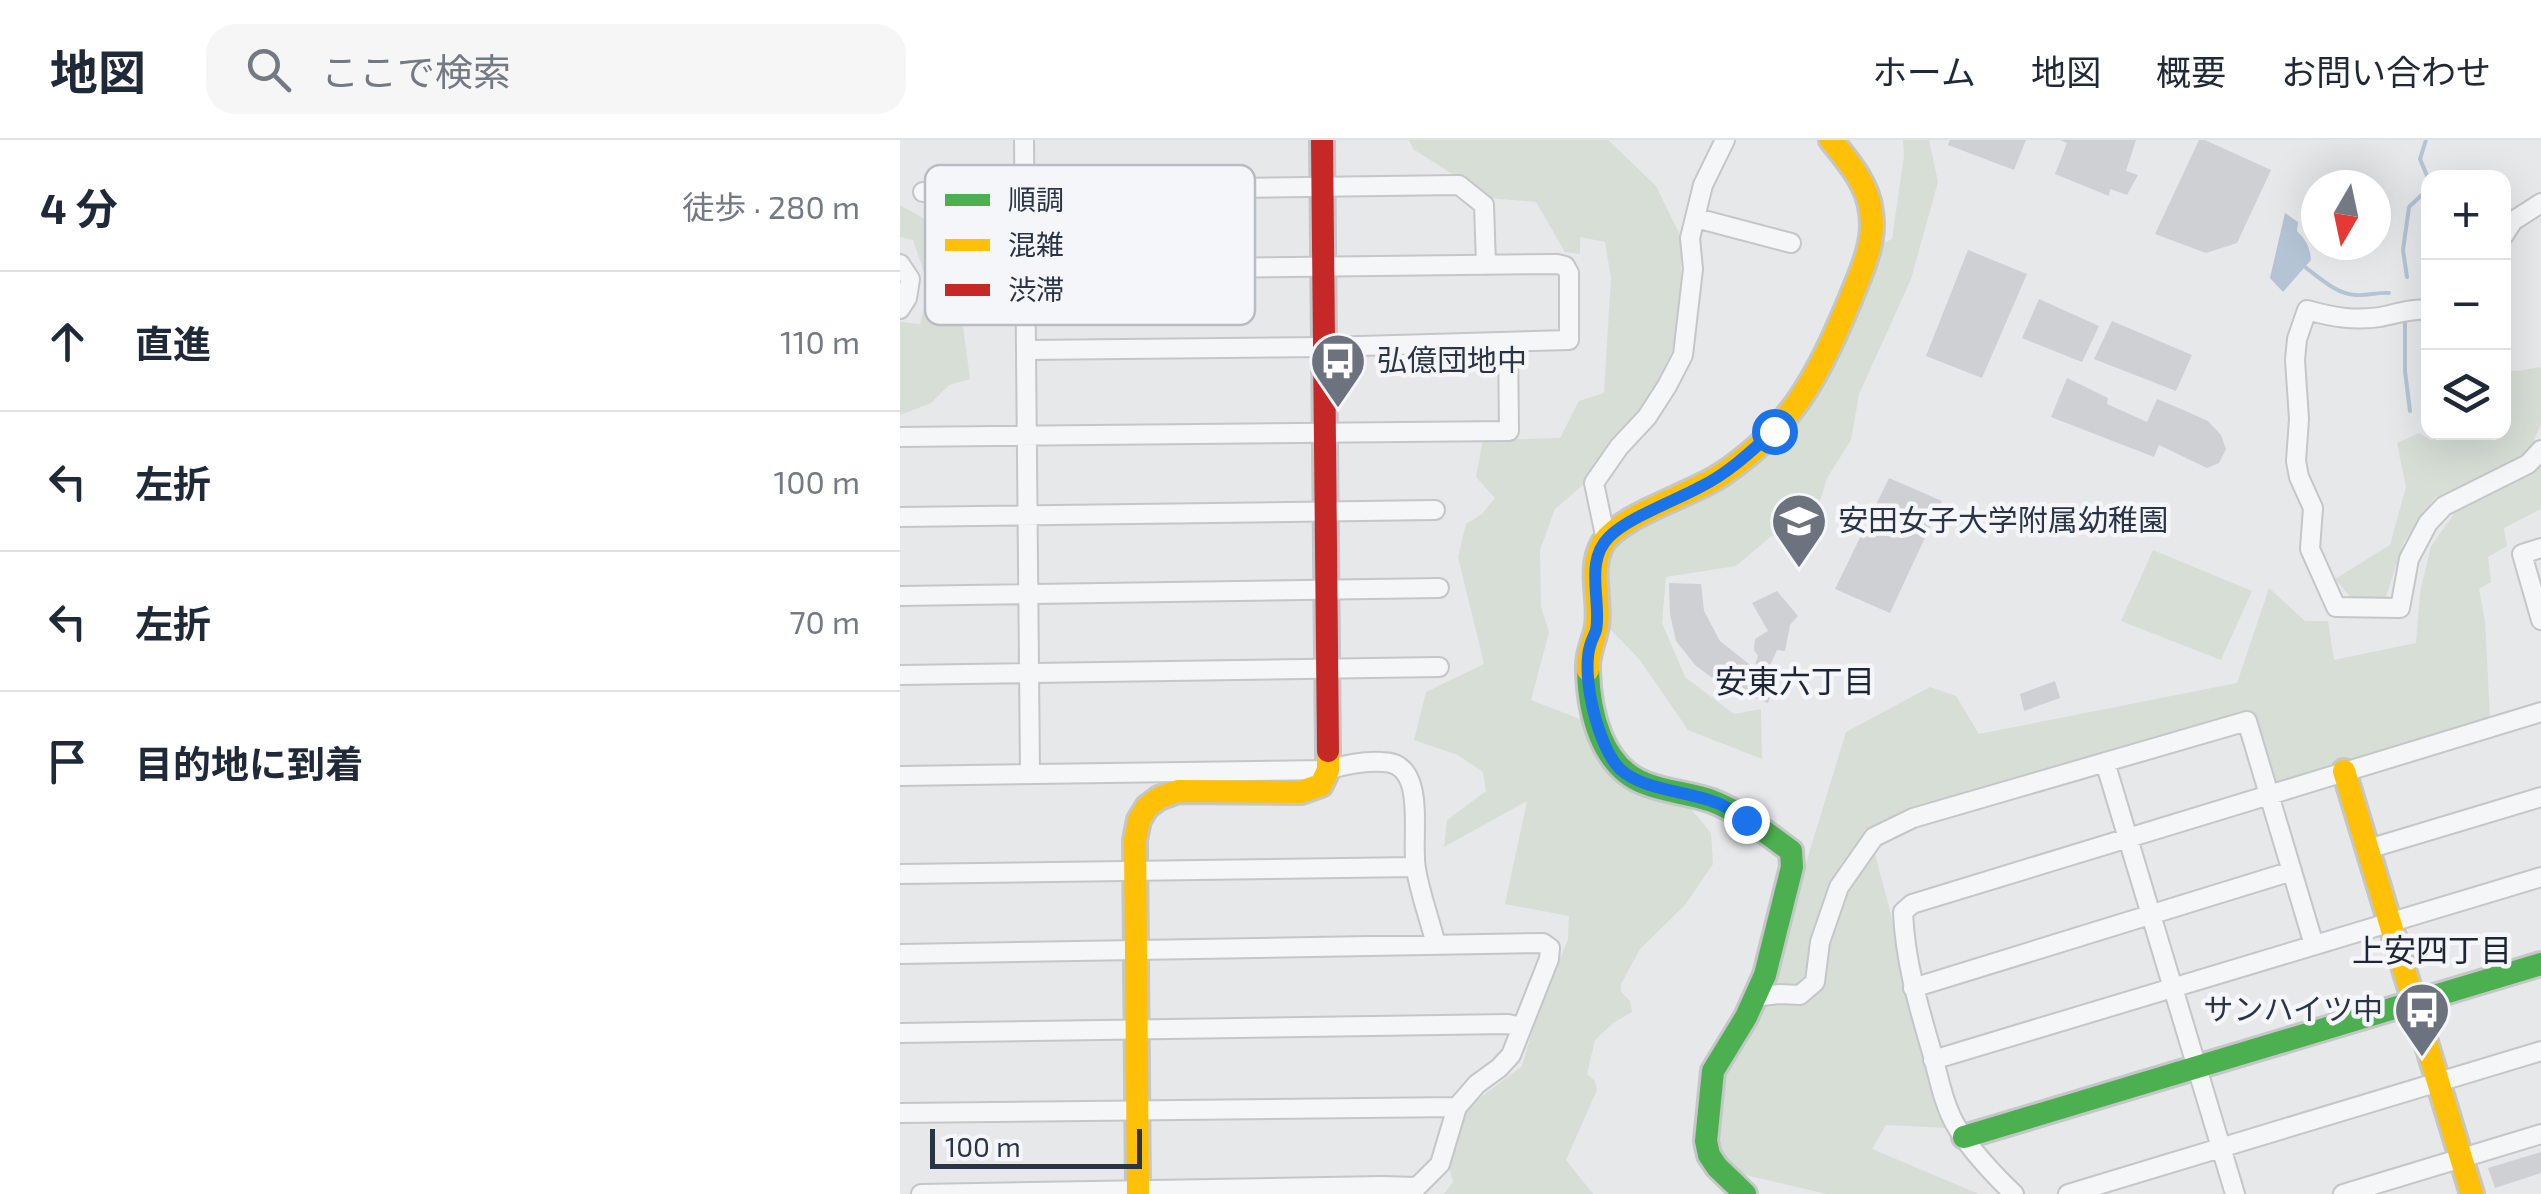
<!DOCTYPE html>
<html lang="ja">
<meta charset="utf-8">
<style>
:root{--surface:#fff;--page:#f6f6f7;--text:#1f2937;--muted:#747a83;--line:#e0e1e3}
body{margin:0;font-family:"Exo 2","Noto Sans JP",sans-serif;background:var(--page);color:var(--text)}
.controls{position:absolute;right:30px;top:30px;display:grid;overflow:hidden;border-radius:20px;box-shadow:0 10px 40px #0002}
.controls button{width:90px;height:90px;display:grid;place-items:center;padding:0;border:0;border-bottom:2px solid var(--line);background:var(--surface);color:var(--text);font:50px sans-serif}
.compass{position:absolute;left:1401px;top:30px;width:90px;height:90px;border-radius:50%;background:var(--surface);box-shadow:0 10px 40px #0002;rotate:189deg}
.scale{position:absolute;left:30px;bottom:25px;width:212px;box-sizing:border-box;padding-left:10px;border:5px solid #2b3445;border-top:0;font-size:28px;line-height:35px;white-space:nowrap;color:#2b3445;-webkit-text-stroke:8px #f4f6f9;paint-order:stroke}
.stop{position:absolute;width:30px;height:30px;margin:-22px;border:8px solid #1a73e8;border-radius:50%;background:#fff}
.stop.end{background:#1a73e8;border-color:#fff;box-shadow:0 2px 10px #0008}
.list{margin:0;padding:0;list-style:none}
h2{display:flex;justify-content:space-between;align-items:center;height:130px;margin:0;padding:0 40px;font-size:42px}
h2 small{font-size:32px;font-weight:400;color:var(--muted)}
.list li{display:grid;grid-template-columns:65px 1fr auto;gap:30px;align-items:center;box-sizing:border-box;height:140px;padding:0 40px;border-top:2px solid var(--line)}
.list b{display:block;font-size:38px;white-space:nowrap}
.list em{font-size:32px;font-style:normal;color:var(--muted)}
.icon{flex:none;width:55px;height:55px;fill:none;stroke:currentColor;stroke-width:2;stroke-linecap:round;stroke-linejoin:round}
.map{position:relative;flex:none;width:1641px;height:1054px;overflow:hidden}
header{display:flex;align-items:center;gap:60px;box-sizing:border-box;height:140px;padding:0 50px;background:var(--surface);border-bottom:2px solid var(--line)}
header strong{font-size:48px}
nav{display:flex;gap:55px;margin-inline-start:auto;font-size:35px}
.search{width:700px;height:90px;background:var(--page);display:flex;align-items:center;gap:25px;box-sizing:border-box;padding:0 35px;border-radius:30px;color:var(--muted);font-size:38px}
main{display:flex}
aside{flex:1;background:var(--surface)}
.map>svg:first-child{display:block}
.green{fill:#d6ded6}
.water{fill:#b4c4d5}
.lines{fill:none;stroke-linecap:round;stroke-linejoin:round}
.stream{stroke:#b4c4d5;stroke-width:4}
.building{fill:#ced0d3}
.street-casing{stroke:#c4c6c8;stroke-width:22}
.fast-casing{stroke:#c4c6c8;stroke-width:28}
.slow-casing{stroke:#c4c6c8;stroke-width:28}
.jam-casing{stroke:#c4c6c8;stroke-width:28}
.street{stroke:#f5f6f7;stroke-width:18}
.fast{stroke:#4caf50;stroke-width:22}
.slow{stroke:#ffc107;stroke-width:22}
.jam{stroke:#c62828;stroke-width:22}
.route{stroke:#1a73e8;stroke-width:12}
.labels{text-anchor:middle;stroke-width:9;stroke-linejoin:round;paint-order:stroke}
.poi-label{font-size:30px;fill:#2b3445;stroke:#f4f6f9;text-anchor:start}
.neighbourhood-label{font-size:32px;fill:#1d2536;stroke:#f4f6f9}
.key{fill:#f4f6f9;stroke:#b8bcc3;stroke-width:2.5}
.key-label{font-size:28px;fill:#2b3445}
</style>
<header>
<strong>地図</strong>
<div class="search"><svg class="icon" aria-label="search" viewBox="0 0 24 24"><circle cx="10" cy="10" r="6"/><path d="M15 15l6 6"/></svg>ここで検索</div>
<nav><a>ホーム</a><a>地図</a><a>概要</a><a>お問い合わせ</a></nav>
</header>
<main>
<aside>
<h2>4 分<small>徒歩 · 280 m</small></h2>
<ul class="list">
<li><svg class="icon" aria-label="ahead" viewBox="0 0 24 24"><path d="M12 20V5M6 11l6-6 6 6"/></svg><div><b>直進</b></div><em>110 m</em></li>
<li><svg class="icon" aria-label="left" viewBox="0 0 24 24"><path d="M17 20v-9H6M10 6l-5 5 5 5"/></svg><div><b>左折</b></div><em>100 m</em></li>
<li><svg class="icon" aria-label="left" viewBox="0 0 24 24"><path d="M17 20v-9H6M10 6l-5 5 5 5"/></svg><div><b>左折</b></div><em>70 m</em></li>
<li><svg class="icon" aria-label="arrive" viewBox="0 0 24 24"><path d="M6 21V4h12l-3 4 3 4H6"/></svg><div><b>目的地に到着</b></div></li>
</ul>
</aside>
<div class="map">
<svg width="1641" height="1054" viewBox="0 0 1641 1054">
<rect width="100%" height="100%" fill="#e6e8ea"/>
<path class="green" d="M509,0H708L756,46L781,97V153L777,192L772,211L743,273L685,343L655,369L640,410L641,467L649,492L631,560L690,583L707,618L787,664L811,693L813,724L785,765L740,809L721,844V852L730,861L732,872L713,883L695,900L687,934L695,941L697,950L666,1020L693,1054H544L553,1042L549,1026L568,967L622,926L637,874L668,799L669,776L605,764L627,661L544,707L547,680L586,651L583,632L558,615L514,600L526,552L584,524L558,417L566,384L582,374L595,358L576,337L583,300L660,298L679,261L704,253L711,138L705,102L680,97V114L665,112L636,62L590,58L513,9Z
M1003,0H1029L1038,42L1011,139L959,254L951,300L927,338L919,364L907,381L870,397L836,426L766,437L762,483L785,537L834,574L861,569L862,619L788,590L740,520L709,488L706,449L707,429L712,414L733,388L870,309L979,105L992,99L1004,16Z
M0,65L32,83L53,111L70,239L49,245L31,263L0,275V182L20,184L29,147L13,100L0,97Z
M1641,227V284L1634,299L1641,312V369L1604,388L1607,406L1588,417L1591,442L1579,449L1585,482L1590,577L1377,643L1352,572L969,691L1047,988L986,985L972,1009L1079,1054H927L841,1034L819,1015L815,978L820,938L897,753L946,592L1030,547L1056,556L1079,594L1337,543L1369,448L1405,481H1428L1434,520L1516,503L1520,453L1531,406L1553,375L1536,356L1504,402L1485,459L1453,460L1435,439L1490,405L1506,347L1497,303L1519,293L1531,300L1553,293L1604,292V230L1617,231Z
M1253,410L1352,451L1321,520L1221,481Z"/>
<path class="water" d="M1385,73L1398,82L1397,91C1406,100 1410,107 1411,120L1383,152L1370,138Z"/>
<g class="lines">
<path class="stream" d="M1526,0L1520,19L1528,38
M1405,127C1420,138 1436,154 1456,155C1466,156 1478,152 1489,153
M1507,137L1503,110L1509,67L1528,49
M1505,176V231L1510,271"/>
</g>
<path class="building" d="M1050,0H1126L1114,30L1048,5Z
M1160,0H1236L1226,31L1238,35L1227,55L1210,49L1209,56L1155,34L1167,3Z
M1299,0H1305L1371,30L1337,103L1306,113L1255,94Z
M1068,110L1127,134L1082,238L1026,216Z
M1139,159L1199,186L1182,222L1122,198Z
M1212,181L1292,215L1276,251L1194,219Z
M1167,238L1208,258L1207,264L1247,282L1257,259L1281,269L1308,281L1321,295L1326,309L1319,323L1307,328L1259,305L1254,317L1151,277Z
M989,338L1042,361L990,473L935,449Z
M769,443L801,444L804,471L820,501L854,528L858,516L854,510L855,499L868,491L852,463L877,451L898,476L890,485L885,511L877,510L867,532L876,538L868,563L819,543L795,525L776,501L770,474Z
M1155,541L1160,558L1124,571L1120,554Z
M1641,1012V1033L1595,1048L1588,1028Z"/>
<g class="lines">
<g class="street-casing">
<path id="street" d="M124,0L130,634
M23,52L559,45L584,65L586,125
M796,78L891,103
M1604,95L1613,81L1641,63
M0,124L10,139L7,158L0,169
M125,130L657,124L665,126L669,133V200L425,207L126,210
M1528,170C1512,168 1496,174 1480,177C1454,181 1432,177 1407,170L1397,199L1395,220L1399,279L1396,321L1399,337L1413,368L1410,409L1436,467L1500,468L1509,419L1528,383L1544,366L1628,324L1641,310
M0,297L609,291L608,202
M0,377L535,370
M706,400L694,343L719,307L747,277L767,246L783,215L793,129L790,98L803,45L825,0
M1641,408L1622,414L1641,480
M0,456L539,448
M0,535L539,527
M1205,622L1335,1054
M0,636L428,630C447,624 462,621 482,622C529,622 510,697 516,729C520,754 530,780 536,805
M1468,709L1641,657
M0,734L515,727
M0,814L643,803L650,808L649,819L611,915L599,928L577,944L557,967L540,1024L517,1047L482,1046L486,1054
M1013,848L1392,731
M854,857L880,854L900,855L915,842L920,802L939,747L974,697L1013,678L1347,581L1414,805
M0,893L608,884L622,887
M1033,920L1641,737
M0,973L557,967
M21,1054L482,1046
M1114,1054C1093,1034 1074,1014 1058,989C1045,969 1039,940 1033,916C1019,868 1005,822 1003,772L1012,764L1641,572
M1168,1054L1641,911
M1443,1054L1641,994"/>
</g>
<g class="fast-casing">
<path id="fast" d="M688,530C689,572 701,626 744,643C765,652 790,653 812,661C841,672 866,693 891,711L892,727L865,835L846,877L813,931L806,1001L809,1015L817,1027L845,1054
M1064,997L1641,824"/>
</g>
<g class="slow-casing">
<path id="slow" d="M688,530C687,514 694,502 697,486C701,458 688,429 703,403C721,375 791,355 821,335C892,288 918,236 950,160C961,132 976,103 971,72C968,44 948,21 931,0
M1444,631L1572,1054
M238,1054L235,700L239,680L247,667L259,658L278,651L401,652L421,645L428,630V611"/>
</g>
<g class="jam-casing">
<path id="jam" d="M422,0L428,611"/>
</g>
<use href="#street" class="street"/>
<use href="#fast" class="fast"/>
<use href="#slow" class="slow"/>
<use href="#jam" class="jam"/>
</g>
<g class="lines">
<path class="route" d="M846,680C837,675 829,668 820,664C791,651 743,651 720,629C698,607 681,536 690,506C694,492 697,495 697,478C698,451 687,419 709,397C729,377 775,361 802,346C830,332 851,311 874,291"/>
</g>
<defs>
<g id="bus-pin" transform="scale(2.875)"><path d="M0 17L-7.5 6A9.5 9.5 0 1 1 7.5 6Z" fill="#6c737f" stroke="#f4f6f9"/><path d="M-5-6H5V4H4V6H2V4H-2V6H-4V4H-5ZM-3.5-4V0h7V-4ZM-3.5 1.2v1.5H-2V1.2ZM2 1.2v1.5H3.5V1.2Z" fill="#fff"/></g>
<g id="school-pin" transform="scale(2.875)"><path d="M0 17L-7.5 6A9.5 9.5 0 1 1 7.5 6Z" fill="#6c737f" stroke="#f4f6f9"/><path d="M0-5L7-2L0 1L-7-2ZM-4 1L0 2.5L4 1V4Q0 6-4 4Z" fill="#fff"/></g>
</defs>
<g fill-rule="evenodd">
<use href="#bus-pin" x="438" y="221"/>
<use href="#school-pin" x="899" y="381"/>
<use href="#bus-pin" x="1522" y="870"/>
</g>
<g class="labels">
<g class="poi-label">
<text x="477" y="231">弘億団地中</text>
<text x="938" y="391">安田女子大学附属幼稚園</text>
<text x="1483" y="880" text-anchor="end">サンハイツ中</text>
</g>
<g class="neighbourhood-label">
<text x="895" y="553">安東六丁目</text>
<text x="1532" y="822">上安四丁目</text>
</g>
</g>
<rect x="25" y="25" width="330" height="160" rx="15" class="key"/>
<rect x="45" y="54" width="45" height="12" fill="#4caf50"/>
<rect x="45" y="99" width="45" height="12" fill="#ffc107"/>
<rect x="45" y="144" width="45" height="12" fill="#c62828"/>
<g class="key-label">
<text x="108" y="70">順調</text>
<text x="108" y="115">混雑</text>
<text x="108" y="160">渋滞</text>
</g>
</svg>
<div class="controls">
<button>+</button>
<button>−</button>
<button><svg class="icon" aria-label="layers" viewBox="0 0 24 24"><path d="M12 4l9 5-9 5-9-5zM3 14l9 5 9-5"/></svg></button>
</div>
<svg class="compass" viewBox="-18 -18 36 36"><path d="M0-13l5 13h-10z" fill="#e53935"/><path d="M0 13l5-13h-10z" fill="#747a83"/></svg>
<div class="scale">100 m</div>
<div class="stop" style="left:874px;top:291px"></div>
<div class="stop end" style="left:846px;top:680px"></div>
</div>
</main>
